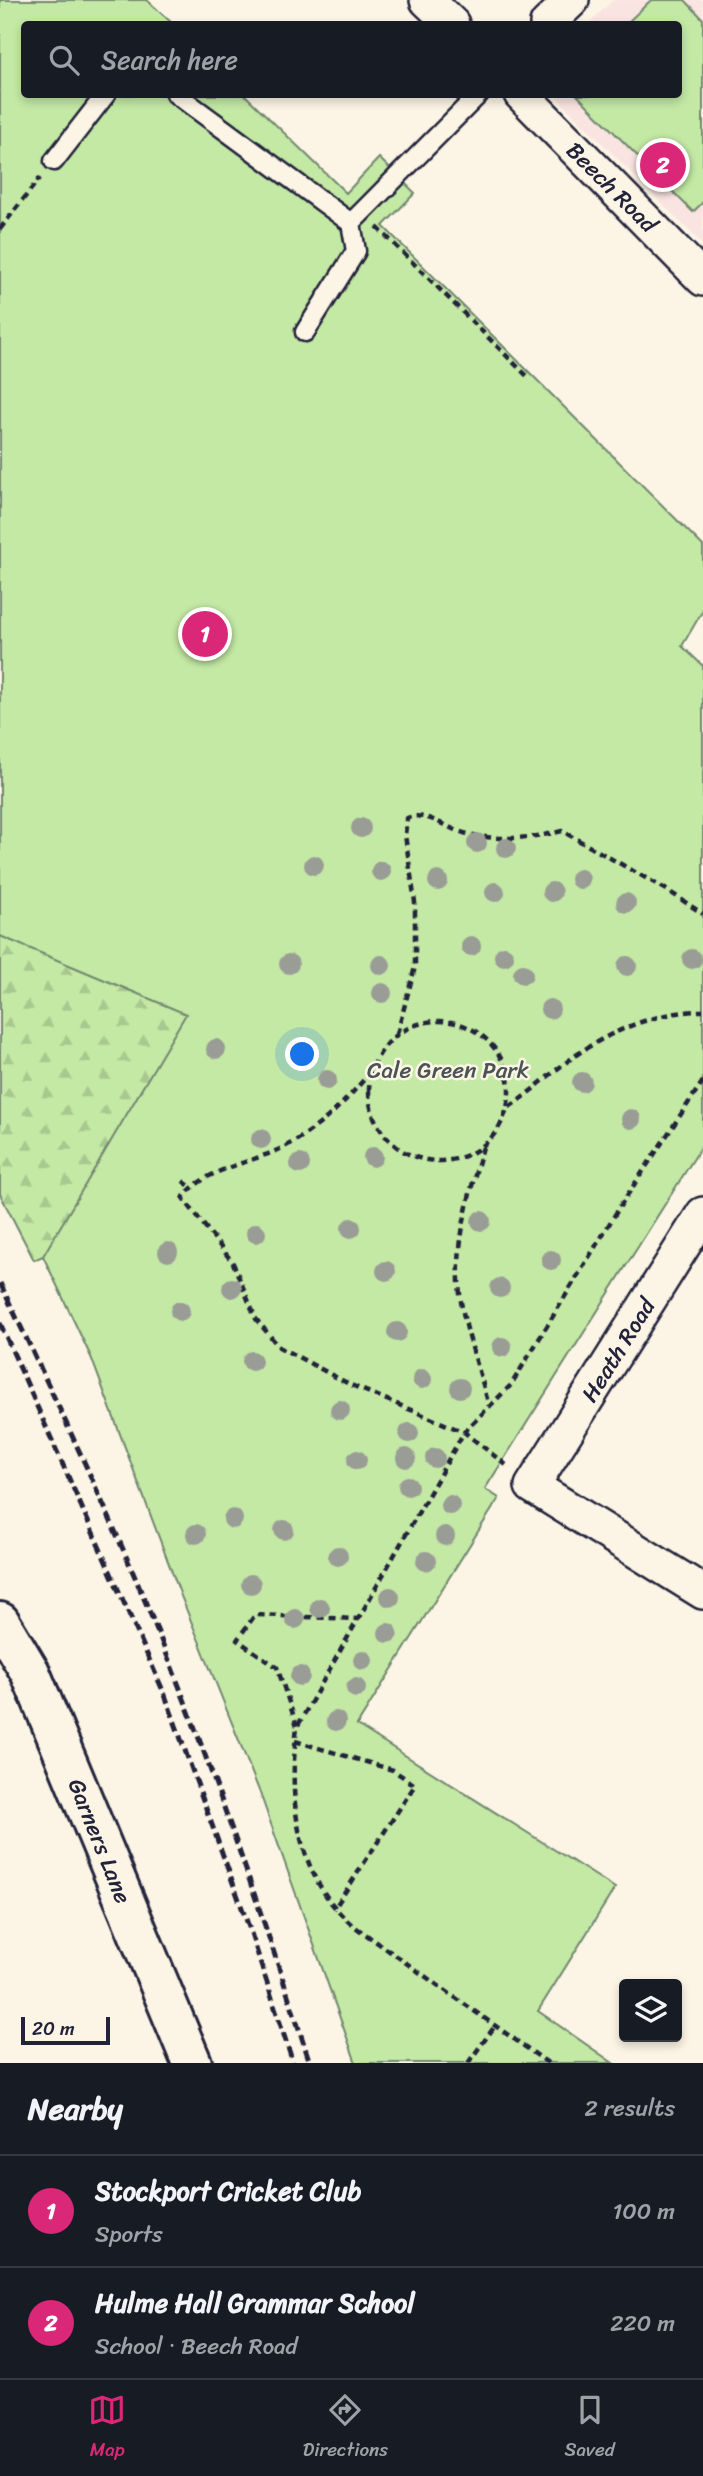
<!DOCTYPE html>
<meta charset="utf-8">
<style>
:root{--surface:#171b24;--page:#242831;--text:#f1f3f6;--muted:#9ea1a6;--line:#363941;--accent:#db2777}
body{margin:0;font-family:Sriracha,sans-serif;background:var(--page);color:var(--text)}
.controls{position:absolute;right:21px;bottom:21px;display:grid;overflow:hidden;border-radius:7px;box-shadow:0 4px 10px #0003}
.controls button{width:63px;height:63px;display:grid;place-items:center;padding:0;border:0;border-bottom:2px solid var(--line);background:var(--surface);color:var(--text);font:35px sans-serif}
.scale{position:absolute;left:21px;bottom:18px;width:89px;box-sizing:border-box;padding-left:7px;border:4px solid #22223b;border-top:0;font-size:19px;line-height:24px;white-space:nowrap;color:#22223b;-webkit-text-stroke:5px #fcf5e5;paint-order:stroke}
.you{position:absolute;left:303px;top:1055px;width:24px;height:24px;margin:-18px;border:5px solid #fff;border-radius:50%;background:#1a73e8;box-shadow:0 0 0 10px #1a73e833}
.badge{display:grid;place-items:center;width:46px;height:46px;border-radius:50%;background:var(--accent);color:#fff;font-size:23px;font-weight:700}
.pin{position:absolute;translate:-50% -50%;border:4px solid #fff;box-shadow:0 2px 7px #0006}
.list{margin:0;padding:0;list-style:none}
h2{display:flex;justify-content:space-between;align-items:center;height:91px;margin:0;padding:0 28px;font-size:30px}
h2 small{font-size:23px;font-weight:400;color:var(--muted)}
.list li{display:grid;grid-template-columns:46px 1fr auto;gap:21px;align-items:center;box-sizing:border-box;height:112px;padding:0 28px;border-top:2px solid var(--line)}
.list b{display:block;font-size:26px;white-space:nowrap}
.list p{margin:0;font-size:23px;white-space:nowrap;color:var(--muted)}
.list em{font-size:23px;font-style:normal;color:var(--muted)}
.icon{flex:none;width:38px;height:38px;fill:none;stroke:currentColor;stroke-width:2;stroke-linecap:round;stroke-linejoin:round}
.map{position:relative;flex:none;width:703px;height:2063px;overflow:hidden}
.search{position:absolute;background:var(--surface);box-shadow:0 4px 10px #0003;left:21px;right:21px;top:21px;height:77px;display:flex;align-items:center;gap:18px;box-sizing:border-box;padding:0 24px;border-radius:7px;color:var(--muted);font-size:26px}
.sheet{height:315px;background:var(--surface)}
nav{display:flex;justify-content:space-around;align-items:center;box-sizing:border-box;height:98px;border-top:2px solid var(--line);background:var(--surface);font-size:19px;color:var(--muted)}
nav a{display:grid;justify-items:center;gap:4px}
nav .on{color:var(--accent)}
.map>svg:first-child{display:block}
.built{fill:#f9e4e1}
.green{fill:#c3e9a4;stroke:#728670;stroke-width:2}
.forest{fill:url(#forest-firs);stroke:#728670;stroke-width:2}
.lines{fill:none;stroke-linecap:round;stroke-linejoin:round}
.lane-casing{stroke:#22223b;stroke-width:23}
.street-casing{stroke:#22223b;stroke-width:38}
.secondary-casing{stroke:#22223b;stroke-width:44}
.path{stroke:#22223b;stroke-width:4.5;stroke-dasharray:7 5;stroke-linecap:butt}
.lane{stroke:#fcf5e5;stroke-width:18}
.street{stroke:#fcf5e5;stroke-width:33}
.secondary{stroke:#fcf5e5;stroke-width:38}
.rail{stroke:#22223b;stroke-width:5;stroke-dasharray:10 5;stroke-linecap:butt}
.tree{fill:#9a9c96}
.labels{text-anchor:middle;stroke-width:5;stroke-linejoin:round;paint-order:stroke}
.street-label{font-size:23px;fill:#22223b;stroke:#fcf5e5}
.park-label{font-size:23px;fill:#4a5455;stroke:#fcf5e5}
</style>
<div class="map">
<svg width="703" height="2063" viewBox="0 0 703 2063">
<defs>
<pattern id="forest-firs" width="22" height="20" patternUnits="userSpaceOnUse" patternTransform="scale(1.75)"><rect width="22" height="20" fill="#c3e9a4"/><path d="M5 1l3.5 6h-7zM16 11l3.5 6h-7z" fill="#a7c88e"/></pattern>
</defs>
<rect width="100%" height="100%" fill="#fcf5e5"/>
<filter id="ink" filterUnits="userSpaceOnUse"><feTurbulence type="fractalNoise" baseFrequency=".0143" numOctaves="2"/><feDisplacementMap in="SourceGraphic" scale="14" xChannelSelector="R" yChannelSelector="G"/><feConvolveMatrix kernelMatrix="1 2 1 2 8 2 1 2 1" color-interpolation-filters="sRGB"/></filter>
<g filter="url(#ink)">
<path class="built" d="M613,0H703V245L554,95L678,94V24H588Z"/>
<path class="green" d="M0,0H147L173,24H24V94L245,95L346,193L379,158L415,193L383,226L703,546V610L682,646L703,666V1144L485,1489L499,1498L357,1725L615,1888L538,2011L613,2063H356L260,1793L181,1596L91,1357L43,1256L0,1147Z
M651,0H685L703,19V202L693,212L577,95L678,94V24H626Z"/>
<path class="forest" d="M0,936L186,1014L43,1256L34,1260L0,1194Z"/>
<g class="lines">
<g class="lane-casing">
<path id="lane" d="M176,94L351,223L479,94
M54,161L106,94
M305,332L356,251L351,223"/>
</g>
<g class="street-casing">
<path id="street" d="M427,0L452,24
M547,24L572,0
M521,94L703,279
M703,1214L532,1486L703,1592"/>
</g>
<g class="secondary-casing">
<path id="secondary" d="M0,1622L30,1672L192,2063"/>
</g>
<path class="path" d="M377,227L530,379
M0,229L40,178
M369 1091a70 70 0 1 1 140 0a70 70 0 1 1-140 0Z
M397,1034L415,967V902L405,835L407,818C427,811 445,828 464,833C497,841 530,839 562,831L667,890L703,914
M371,1071C346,1102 317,1131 282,1148C249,1164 205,1168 183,1198L233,1263L256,1319L279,1347L351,1385L464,1432L510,1468
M509,1107C529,1094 545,1078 564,1064C602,1034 655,1011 703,1011
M483,1147C467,1202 450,1259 464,1317C471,1347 481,1376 489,1406
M183,1181L191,1187
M297,1726L277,1667L237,1640L255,1615L358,1619
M295,1741L393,1770L415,1785L334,1909
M468,2063L495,2026
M548,2063L351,1924C295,1874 288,1797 297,1727L464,1432L511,1385L622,1203L703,1081"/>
<use href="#lane" class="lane"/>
<use href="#street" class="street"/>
<use href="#secondary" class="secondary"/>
<path class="rail" d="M0,1283C64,1417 128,1552 181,1691C228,1814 270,1938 310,2063
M0,1323L165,1695L250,1930L293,2063"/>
</g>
<g class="tree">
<circle cx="361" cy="828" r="10"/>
<circle cx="477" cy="843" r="10"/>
<circle cx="506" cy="848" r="10"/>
<circle cx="314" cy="865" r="10"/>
<circle cx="381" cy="871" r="10"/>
<circle cx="580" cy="879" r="10"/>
<circle cx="438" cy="881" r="10"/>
<circle cx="495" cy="892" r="10"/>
<circle cx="552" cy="892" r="10"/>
<circle cx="626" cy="903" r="10"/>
<circle cx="471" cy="946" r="10"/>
<circle cx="504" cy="956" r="10"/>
<circle cx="692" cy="959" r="10"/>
<circle cx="289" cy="964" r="10"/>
<circle cx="381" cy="965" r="10"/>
<circle cx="627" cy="966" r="10"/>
<circle cx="523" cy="974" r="10"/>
<circle cx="382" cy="993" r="10"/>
<circle cx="550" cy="1009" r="10"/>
<circle cx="216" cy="1049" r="10"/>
<circle cx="327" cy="1080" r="10"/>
<circle cx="582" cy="1082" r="10"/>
<circle cx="631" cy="1119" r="10"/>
<circle cx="261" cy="1139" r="10"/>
<circle cx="373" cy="1157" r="10"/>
<circle cx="300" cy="1164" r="10"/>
<circle cx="481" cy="1221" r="10"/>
<circle cx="351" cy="1228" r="10"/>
<circle cx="256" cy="1233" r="10"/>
<circle cx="168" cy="1252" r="10"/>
<circle cx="551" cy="1260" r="10"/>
<circle cx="386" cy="1271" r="10"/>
<circle cx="232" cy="1288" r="10"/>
<circle cx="500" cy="1288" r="10"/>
<circle cx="180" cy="1311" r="10"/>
<circle cx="397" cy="1332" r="10"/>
<circle cx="502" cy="1347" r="10"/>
<circle cx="252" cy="1361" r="10"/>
<circle cx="422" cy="1379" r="10"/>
<circle cx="460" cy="1388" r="10"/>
<circle cx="340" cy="1410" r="10"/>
<circle cx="409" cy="1433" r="10"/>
<circle cx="406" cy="1458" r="10"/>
<circle cx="435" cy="1458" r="10"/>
<circle cx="357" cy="1460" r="10"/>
<circle cx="408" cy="1486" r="10"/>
<circle cx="450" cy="1505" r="10"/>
<circle cx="233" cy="1519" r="10"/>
<circle cx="284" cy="1530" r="10"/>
<circle cx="196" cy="1534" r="10"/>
<circle cx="445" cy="1536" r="10"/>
<circle cx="338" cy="1556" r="10"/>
<circle cx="426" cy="1561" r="10"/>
<circle cx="251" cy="1584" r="10"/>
<circle cx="390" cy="1597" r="10"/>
<circle cx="320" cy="1608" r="10"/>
<circle cx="295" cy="1619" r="10"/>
<circle cx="388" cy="1633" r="10"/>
<circle cx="363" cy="1660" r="10"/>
<circle cx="300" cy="1676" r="10"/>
<circle cx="356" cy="1688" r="10"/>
<circle cx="336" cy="1721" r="10"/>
</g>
</g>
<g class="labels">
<g class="street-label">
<text transform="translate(612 187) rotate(45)" y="8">Beech Road</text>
<text transform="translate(618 1350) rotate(-58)" y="8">Heath Road</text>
<text transform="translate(100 1841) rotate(68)" y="8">Garners Lane</text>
</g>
<g class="park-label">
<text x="448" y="1078">Cale Green Park</text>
</g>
</g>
</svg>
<div class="controls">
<button><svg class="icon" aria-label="layers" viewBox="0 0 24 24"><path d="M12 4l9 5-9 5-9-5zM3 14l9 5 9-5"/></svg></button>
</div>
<div class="scale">20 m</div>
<div class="you"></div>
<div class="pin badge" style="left:205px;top:634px">1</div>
<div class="pin badge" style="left:663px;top:165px">2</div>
<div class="search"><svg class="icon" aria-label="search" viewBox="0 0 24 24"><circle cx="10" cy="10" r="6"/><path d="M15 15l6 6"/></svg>Search here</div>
</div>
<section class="sheet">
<h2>Nearby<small>2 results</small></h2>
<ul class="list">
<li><span class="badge">1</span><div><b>Stockport Cricket Club</b><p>Sports</p></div><em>100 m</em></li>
<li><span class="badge">2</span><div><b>Hulme Hall Grammar School</b><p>School · Beech Road</p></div><em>220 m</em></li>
</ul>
</section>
<nav>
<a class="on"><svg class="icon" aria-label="map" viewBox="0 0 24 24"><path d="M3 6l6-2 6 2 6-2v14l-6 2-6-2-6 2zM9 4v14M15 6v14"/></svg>Map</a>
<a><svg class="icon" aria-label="directions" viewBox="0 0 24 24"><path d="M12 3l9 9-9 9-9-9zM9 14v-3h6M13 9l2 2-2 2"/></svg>Directions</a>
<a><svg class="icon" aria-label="saved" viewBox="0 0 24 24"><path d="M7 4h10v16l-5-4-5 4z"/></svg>Saved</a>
</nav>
